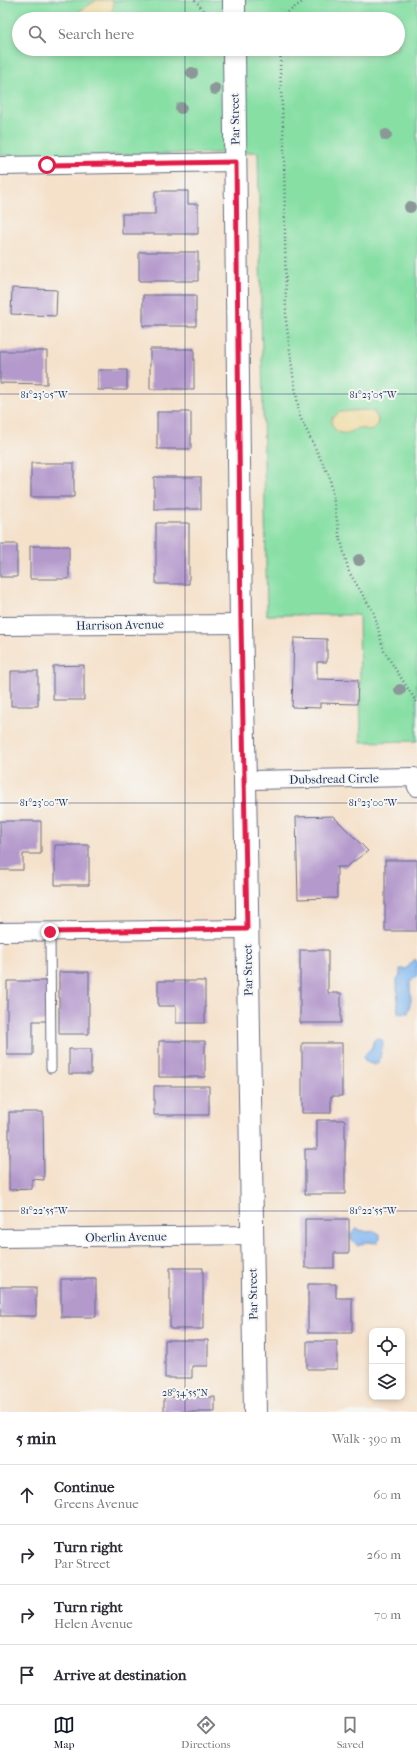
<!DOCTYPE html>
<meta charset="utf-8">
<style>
:root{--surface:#fff;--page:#f2f2f3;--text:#2b2b33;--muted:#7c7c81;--line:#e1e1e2;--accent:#111827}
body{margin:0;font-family:"IM FELL French Canon",serif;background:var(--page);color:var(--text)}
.controls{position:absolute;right:12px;bottom:12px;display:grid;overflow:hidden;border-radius:8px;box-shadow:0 2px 6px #0003}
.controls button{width:36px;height:36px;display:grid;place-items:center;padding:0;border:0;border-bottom:1px solid var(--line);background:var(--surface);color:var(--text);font:20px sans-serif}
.stop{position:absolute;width:12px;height:12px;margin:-9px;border:3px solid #e11d48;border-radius:50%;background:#fff}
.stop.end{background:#e11d48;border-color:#fff;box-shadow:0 1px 4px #0008}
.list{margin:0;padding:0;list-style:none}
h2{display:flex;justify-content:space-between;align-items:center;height:52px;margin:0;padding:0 16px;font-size:17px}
h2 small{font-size:13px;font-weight:400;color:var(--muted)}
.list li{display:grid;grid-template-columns:26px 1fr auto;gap:12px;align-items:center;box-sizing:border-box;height:60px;padding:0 16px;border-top:1px solid var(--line)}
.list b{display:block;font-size:15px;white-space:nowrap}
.list p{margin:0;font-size:13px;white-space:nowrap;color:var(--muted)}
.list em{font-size:13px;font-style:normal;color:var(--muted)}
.icon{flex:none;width:22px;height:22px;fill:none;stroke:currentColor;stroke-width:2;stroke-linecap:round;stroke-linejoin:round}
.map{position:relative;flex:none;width:417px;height:1412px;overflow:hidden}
.search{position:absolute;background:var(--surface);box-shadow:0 2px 6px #0003;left:12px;right:12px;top:12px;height:44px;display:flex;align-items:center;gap:10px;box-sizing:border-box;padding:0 14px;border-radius:22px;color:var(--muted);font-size:15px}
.sheet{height:292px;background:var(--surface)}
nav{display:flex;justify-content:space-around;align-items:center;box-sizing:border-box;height:56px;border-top:1px solid var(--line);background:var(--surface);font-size:11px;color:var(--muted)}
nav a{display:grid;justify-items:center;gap:2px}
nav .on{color:var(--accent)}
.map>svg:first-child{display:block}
.green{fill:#87dfa4;stroke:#518781;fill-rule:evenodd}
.sand{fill:#eeda9e;stroke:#84847e}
.water{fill:#80b6ef;stroke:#4e72a6}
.building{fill:#b499cc}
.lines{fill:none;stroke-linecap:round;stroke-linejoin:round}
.lane-casing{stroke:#676d84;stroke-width:11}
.street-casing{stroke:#676d84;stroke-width:20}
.secondary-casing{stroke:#676d84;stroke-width:24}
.path{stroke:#676d84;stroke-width:2.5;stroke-dasharray:1 3;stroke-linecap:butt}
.lane{stroke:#fff;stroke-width:9}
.street{stroke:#fff;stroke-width:18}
.secondary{stroke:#fff;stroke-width:22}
.tree{fill:#8c9798}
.route{stroke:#e11d48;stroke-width:5}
.ticks{fill:none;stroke:#1b2f5e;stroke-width:1;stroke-opacity:0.45}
.labels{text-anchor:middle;stroke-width:4;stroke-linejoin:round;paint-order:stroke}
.street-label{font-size:12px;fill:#1b2f5e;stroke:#f6f6f2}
.ticks-label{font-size:10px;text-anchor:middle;fill:#1b2f5e;stroke:#f6f6f2;stroke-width:4;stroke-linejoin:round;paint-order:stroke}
</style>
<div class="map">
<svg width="417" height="1412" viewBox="0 0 417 1412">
<rect width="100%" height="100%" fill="#f6f6f2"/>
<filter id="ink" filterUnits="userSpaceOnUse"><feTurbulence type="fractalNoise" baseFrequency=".025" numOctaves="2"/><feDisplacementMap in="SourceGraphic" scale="8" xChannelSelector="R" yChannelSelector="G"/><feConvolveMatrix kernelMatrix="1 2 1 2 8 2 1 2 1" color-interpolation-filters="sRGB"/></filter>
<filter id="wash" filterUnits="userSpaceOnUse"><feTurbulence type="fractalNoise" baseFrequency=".012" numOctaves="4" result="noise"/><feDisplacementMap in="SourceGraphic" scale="16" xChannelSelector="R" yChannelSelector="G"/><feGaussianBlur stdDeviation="0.9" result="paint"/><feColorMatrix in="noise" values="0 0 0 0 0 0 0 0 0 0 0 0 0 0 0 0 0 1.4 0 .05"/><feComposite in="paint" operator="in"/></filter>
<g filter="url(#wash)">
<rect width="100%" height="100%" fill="#f5e1ca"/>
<path class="green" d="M0,0H417V741L361,742L359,615H267L258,152L73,156L0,155ZM19,19H398V49H19Z"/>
<path class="sand" d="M97,0H112C117,10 109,14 101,19H67Z
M351,411L364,410L374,412L378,419L377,426L371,431C367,430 362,428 358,428C354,429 351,433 347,433C337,435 330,427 332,418L340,412Z"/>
<path class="water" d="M415,959L417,962V976L410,983L411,1000L408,1013H398L397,979L400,975V969H406Z
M378,1038L382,1040L383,1043L379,1062L375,1065L366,1062L363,1057L372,1047L374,1039Z
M356,1229L368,1232L375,1231L380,1234V1239L377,1243L367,1242L358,1246L351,1240V1234Z"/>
<g id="blocks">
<path class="building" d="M155,191H188V204H198V234H122V214H155Z
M139,252H198V281H139Z
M12,288L57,290L56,316L11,314Z
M143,295H196V326H143Z
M150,349H194V389H150Z
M0,351H47V384L0,383Z
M98,370H127V390H98Z
M157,412H191V449H157Z
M31,463H74V497H31Z
M154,477H201V509H154Z
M156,523H189V584H156Z
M0,544H17V577H0Z
M30,546H69V579H30Z
M294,638L327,639V662H317V679L358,680L357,704L320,703V708L292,707Z
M84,665V700H53V666Z
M11,671H38V706H11Z
M333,816L368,851L346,867H337V898L298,899L296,817Z
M0,821H41V854H23V870H0Z
M55,845H89V885H55Z
M385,860H417V931H385Z
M300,950H328V993H341V1023H300Z
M59,972H89V1034H59Z
M7,981H48V1021H33V1055H7Z
M158,981H205V1023H176V1006H158Z
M159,1041H205V1077H159Z
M302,1043H342V1096H331V1113H302Z
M69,1049H91V1074H69Z
M154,1086H209V1115H154Z
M9,1112H43L44,1180L32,1179V1189L9,1190Z
M317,1120H345V1194H305V1149H317Z
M305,1219H349V1253H334V1268H305Z
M170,1268H203V1329H170Z
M61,1279H96V1317H61Z
M308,1284H336V1298H352V1333H308Z
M0,1287H36V1316H0Z
M165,1340H208V1366H192V1378H165Z
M307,1341H337V1369H307Z
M164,1397H215V1412H164Z"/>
</g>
</g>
<g filter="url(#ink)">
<use href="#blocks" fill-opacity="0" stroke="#676d84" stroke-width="1"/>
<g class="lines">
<g class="lane-casing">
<path id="lane" d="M50,932L51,1068"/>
</g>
<g class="street-casing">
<path id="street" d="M0,166L236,162
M0,626L241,624
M245,780L414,777L417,787
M0,932L247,929
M0,1238L252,1235"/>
</g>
<g class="secondary-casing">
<path id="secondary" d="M234,0V19
M234,49L241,624L245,780L255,1412"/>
</g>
<path class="path" d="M195,0L209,18H214
M257,19L284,15L305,0
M284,19V15
M281,49L280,68L284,145L286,320L293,375L300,417L330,478L339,533L349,572L374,613L384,651L417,703"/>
<use href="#lane" class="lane"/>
<use href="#street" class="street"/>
<use href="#secondary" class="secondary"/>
</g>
<g class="tree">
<circle cx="192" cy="73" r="6"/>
<circle cx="215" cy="89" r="6"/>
<circle cx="181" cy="108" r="6"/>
<circle cx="386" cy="135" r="6"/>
<circle cx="410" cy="207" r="6"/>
<circle cx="359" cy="560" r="6"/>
<circle cx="400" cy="690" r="6"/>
</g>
</g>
<g class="lines" filter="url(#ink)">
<path class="route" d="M47,165L236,162L241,624L247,929L50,932"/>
</g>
<path class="ticks" d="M185,0V19M185,49V1412M0,394H417M0,803H417M0,1211H417"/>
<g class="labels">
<g class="street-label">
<text transform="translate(235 119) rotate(-91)" y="4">Par Street</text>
<text transform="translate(120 625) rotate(-1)" y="4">Harrison Avenue</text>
<text transform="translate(334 779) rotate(-1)" y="4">Dubsdread Circle</text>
<text transform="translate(248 970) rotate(-91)" y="4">Par Street</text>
<text transform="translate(126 1237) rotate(-1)" y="4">Oberlin Avenue</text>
<text transform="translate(253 1294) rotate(-91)" y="4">Par Street</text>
</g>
</g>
<g class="ticks-label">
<text x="44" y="398">81°23'05"W</text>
<text x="373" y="398">81°23'05"W</text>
<text x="373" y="806">81°23'00"W</text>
<text x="44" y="806">81°23'00"W</text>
<text x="373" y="1214">81°22'55"W</text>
<text x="44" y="1214">81°22'55"W</text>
<text x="185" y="1396">28°34'55"N</text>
</g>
</svg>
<div class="controls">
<button><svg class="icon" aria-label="locate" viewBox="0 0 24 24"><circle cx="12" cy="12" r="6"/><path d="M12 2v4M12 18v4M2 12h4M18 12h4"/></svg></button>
<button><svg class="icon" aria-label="layers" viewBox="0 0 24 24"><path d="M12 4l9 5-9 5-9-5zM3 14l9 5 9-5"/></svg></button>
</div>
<div class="stop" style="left:47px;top:165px"></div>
<div class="stop end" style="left:50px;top:932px"></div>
<div class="search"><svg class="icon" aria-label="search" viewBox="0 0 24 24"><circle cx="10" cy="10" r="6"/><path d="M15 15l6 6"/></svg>Search here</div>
</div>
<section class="sheet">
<h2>5 min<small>Walk · 390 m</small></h2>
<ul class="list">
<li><svg class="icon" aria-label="ahead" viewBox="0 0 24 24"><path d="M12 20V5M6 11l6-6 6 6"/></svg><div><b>Continue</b><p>Greens Avenue</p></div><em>60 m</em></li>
<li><svg class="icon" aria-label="right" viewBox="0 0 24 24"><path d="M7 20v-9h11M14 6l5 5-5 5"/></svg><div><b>Turn right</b><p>Par Street</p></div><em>260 m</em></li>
<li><svg class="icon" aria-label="right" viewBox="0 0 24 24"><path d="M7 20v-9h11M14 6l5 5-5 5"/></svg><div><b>Turn right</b><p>Helen Avenue</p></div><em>70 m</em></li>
<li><svg class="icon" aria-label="arrive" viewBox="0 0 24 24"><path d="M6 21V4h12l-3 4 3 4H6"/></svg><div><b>Arrive at destination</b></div></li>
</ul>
</section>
<nav>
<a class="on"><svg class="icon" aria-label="map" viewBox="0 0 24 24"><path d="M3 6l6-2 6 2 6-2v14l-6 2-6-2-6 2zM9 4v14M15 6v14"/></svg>Map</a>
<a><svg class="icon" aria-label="directions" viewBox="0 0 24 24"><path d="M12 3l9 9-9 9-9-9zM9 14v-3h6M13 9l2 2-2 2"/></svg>Directions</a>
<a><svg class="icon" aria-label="saved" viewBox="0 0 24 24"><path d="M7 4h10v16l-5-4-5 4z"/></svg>Saved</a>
</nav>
